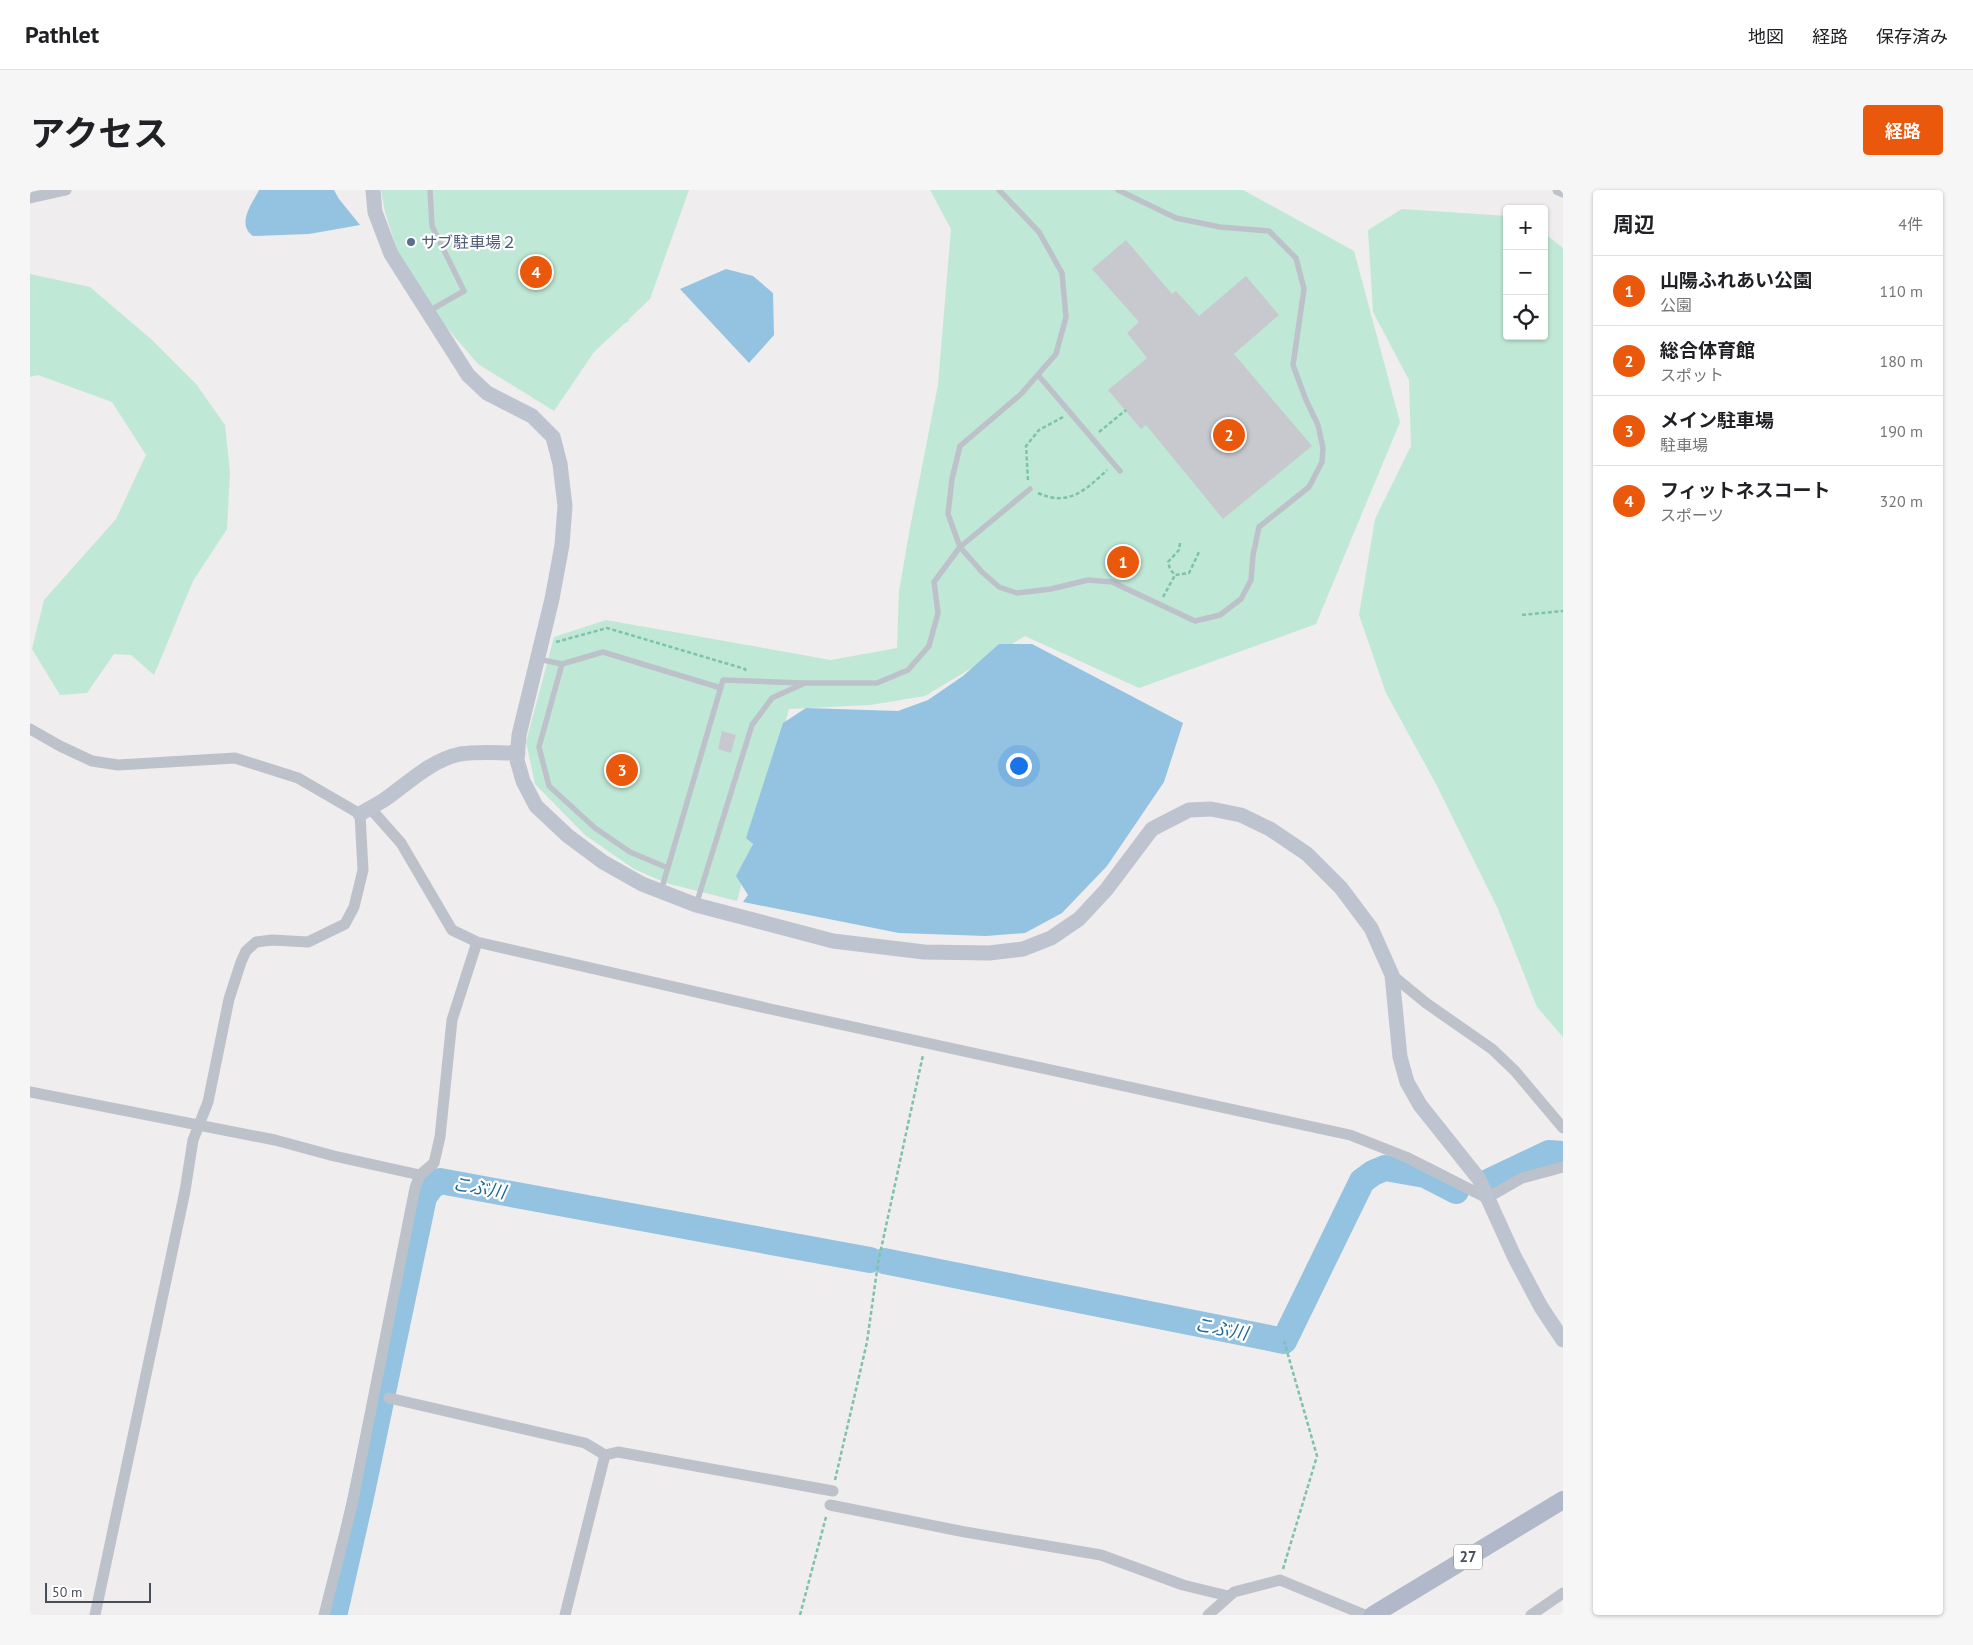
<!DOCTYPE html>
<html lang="ja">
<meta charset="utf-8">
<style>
:root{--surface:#fff;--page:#f6f6f6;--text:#202124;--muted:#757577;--line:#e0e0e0;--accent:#ea580c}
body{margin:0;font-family:"PT Sans","Noto Sans JP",sans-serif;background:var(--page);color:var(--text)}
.controls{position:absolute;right:15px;top:15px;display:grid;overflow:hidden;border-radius:5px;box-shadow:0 1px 4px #0004}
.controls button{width:45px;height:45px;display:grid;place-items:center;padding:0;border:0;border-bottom:1px solid var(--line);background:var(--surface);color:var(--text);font:25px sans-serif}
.scale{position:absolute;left:15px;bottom:12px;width:106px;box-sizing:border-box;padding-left:5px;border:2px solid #484e58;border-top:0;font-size:14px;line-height:18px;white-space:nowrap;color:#484e58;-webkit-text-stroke:4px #fff;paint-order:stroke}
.you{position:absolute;left:988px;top:575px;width:18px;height:18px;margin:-12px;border:4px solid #fff;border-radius:50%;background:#1a73e8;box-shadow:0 0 0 8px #1a73e833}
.badge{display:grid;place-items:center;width:32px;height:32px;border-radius:50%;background:var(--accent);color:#fff;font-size:16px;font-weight:700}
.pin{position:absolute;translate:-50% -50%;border:2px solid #fff;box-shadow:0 1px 5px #0006}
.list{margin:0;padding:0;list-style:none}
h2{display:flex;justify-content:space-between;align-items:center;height:65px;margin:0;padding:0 20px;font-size:21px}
h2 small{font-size:16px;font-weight:400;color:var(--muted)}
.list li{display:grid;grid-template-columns:32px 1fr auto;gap:15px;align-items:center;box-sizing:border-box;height:70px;padding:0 20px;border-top:1px solid var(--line)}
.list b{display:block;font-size:19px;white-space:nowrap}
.list p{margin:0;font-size:16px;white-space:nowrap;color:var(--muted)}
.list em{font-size:16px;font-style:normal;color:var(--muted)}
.icon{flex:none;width:28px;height:28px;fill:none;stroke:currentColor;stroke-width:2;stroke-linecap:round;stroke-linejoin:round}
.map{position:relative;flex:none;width:1533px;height:1425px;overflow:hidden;border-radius:5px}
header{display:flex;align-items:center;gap:30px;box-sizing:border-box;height:70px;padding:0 25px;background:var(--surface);border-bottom:1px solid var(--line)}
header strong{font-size:24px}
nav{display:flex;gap:28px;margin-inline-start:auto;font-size:18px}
.intro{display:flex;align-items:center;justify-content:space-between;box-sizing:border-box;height:120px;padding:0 30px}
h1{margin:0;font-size:35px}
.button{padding:12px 22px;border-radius:5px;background:var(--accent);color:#fff;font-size:18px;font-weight:700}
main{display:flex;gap:30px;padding:0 30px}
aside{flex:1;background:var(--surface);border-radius:5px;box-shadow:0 1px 4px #0004}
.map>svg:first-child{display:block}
.green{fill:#c0e8d6}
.water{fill:#93c3e0}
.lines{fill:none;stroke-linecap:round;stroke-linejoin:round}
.river{stroke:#93c3e0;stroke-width:26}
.building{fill:#c8c9cf}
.path{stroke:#7dc2ab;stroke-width:2.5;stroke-dasharray:4 2.5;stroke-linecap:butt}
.lane{stroke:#bdc2ca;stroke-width:5.5}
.street{stroke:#bdc2ca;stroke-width:11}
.secondary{stroke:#bdc3cf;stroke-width:15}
.primary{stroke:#b0b8c9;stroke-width:18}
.service-dot{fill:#5c6f8a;stroke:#fff;stroke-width:2}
.labels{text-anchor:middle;stroke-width:4.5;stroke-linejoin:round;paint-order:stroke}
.shield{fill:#fff;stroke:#7f838a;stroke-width:1}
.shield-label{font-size:15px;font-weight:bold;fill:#484e58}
.service-label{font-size:16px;fill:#4e5e75;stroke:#fff;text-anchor:start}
.water-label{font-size:18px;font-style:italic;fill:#1e6994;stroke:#fff}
</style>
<header>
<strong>Pathlet</strong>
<nav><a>地図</a><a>経路</a><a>保存済み</a></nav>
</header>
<div class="intro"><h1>アクセス</h1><a class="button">経路</a></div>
<main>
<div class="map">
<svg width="1533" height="1425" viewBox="0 0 1533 1425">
<rect width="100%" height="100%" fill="#efeded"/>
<path class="green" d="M351,0H659L620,109L599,129V131L594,134L564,162L524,221L448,174L411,131L371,71L355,22Z
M900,0H1213L1324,61L1370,232L1286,434L1109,498L995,446L895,506L840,515L759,519L707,711L636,693L604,679L555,645L505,594L496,552L524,447L576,430L801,470L867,458L869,401L879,343L908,195L921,39Z
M1372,19L1477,26V146H1514V43L1533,58V847L1507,817L1468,719L1406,594L1356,503L1329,425L1345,329L1381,256L1379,190L1343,122L1338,40Z
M0,84L60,97L122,150L166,194L195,235L200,282L197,339L163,391L124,485L101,465L84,464L57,503L30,505L2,459L14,410L86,329L116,265L82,212L8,185L0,187Z"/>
<path class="water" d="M229,0H304L309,9L330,35L279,44L223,46C206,34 222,14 229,0Z
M696,79L723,86L743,103L744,145L719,173L650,99Z
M969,454H1002L1153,533L1134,592L1077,676L1032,723L995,743L956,746L869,743L713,712L718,705L706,686L723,654L716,648L753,533L776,518L868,521L898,510L933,486Z"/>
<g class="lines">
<path class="river" d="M1460,991L1519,963L1533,964
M854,1071L1254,1151L1332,991L1343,983L1355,978L1395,985L1426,1001
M305,1422L331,1307L394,1007L401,997L410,991L840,1070"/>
</g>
<path class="building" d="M1096,50L1142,104L1146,101L1169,126L1216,86L1249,125L1204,164L1282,256L1193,329L1116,235L1111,239L1078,200L1117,168L1097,143L1109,132L1062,79Z
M692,541L706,545L701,563L688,559Z"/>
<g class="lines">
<path class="path" d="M1069,242L1096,220
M998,290L996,256L1009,240L1033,227
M1008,303C1038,317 1056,300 1077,280
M1150,353L1149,360L1138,372L1140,379L1145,385L1159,383L1169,362
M1133,407L1145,385
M1492,425L1533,421
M526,452L577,438L715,479L716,481
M805,1290L837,1152L848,1073L893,865
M1253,1379L1287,1266L1254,1151
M770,1425L796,1327"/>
<path class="lane" d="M969,0L1009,42L1032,83L1036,127L1026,164L991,204L930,256L922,289L918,324L930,357L952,382L969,397L987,403L1021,399L1058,390L1082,392L1165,431L1190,425L1211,409L1221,390L1223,365L1229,337L1279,297L1292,272L1293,258L1288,235L1276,210L1263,175L1274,99L1266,68L1239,41L1190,37L1146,28L1088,0
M399,121L434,101L402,36L400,0
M1008,185L1090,281
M508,469L532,474
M638,678L600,662L565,638L519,596L509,557L532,474L573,462L691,498
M631,701L693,490L773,493
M666,715L722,535L742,508L775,493H847L878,480L899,456L908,423L904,392L930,357L1000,299"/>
<path class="street" d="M1528,0L1533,2
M0,8L36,0
M0,539L30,556L62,571L88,575L205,568L268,588L330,624L333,680L324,717L315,734L278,752L242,750L226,752L216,761L211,772L199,809L178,912L163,950L155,1001L65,1425
M340,618L371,653L422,740L447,752L745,820L1320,945L1376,967L1457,1008L1492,988L1533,977
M1362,785L1396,813L1462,859L1485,881L1533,938
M0,902L245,950L304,966L390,985
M359,1208L555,1253L575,1265L588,1262L803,1301
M800,1315L935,1342L1071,1365L1153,1395L1198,1406
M294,1425L322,1315L385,998L390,985L404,973L410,947L422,830L447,752
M535,1425L575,1265
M1178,1425L1204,1402L1250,1390L1335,1425
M1501,1425L1533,1403"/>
<path class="secondary" d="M343,0L345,22L361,64L438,185L457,203L502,226L523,247L530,274L535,316L532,355L522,409L489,545L487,570L493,591L506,616L538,646L573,672L612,694L666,715L803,751L894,762L959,763L993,759L1021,748L1049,729L1076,700L1122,639L1159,620L1181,619L1211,625L1240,639L1277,664L1311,698L1341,738L1362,785L1370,867L1377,892L1390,915L1449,989L1484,1066L1511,1117L1533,1150
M330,624C338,619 346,615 354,610C377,594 401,570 430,564C449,561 468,563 488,563"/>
<path class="primary" d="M1343,1425L1533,1310"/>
</g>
<circle class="service-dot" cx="381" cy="52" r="5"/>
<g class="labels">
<rect class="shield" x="1424" y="1354.5" width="28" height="25" rx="4"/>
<g class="shield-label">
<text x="1438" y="1372">27</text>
</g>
<g class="service-label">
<text x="391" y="58">サブ駐車場２</text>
</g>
<g class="water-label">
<text transform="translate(449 998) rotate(10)" y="6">こぶ川</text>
<text transform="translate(1191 1139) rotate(11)" y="6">こぶ川</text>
</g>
</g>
</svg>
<div class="controls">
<button>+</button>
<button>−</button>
<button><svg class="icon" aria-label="locate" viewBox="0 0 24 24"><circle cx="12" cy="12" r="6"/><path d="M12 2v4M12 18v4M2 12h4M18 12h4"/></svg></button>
</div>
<div class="scale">50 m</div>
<div class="you"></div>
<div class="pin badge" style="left:1093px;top:372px">1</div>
<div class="pin badge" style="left:1199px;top:245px">2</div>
<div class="pin badge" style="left:592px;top:580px">3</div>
<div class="pin badge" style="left:506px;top:82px">4</div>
</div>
<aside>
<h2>周辺<small>4件</small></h2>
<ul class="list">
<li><span class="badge">1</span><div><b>山陽ふれあい公園</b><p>公園</p></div><em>110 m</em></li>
<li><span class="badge">2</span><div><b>総合体育館</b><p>スポット</p></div><em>180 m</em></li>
<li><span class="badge">3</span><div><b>メイン駐車場</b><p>駐車場</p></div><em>190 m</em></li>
<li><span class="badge">4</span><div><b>フィットネスコート</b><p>スポーツ</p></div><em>320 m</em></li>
</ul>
</aside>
</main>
